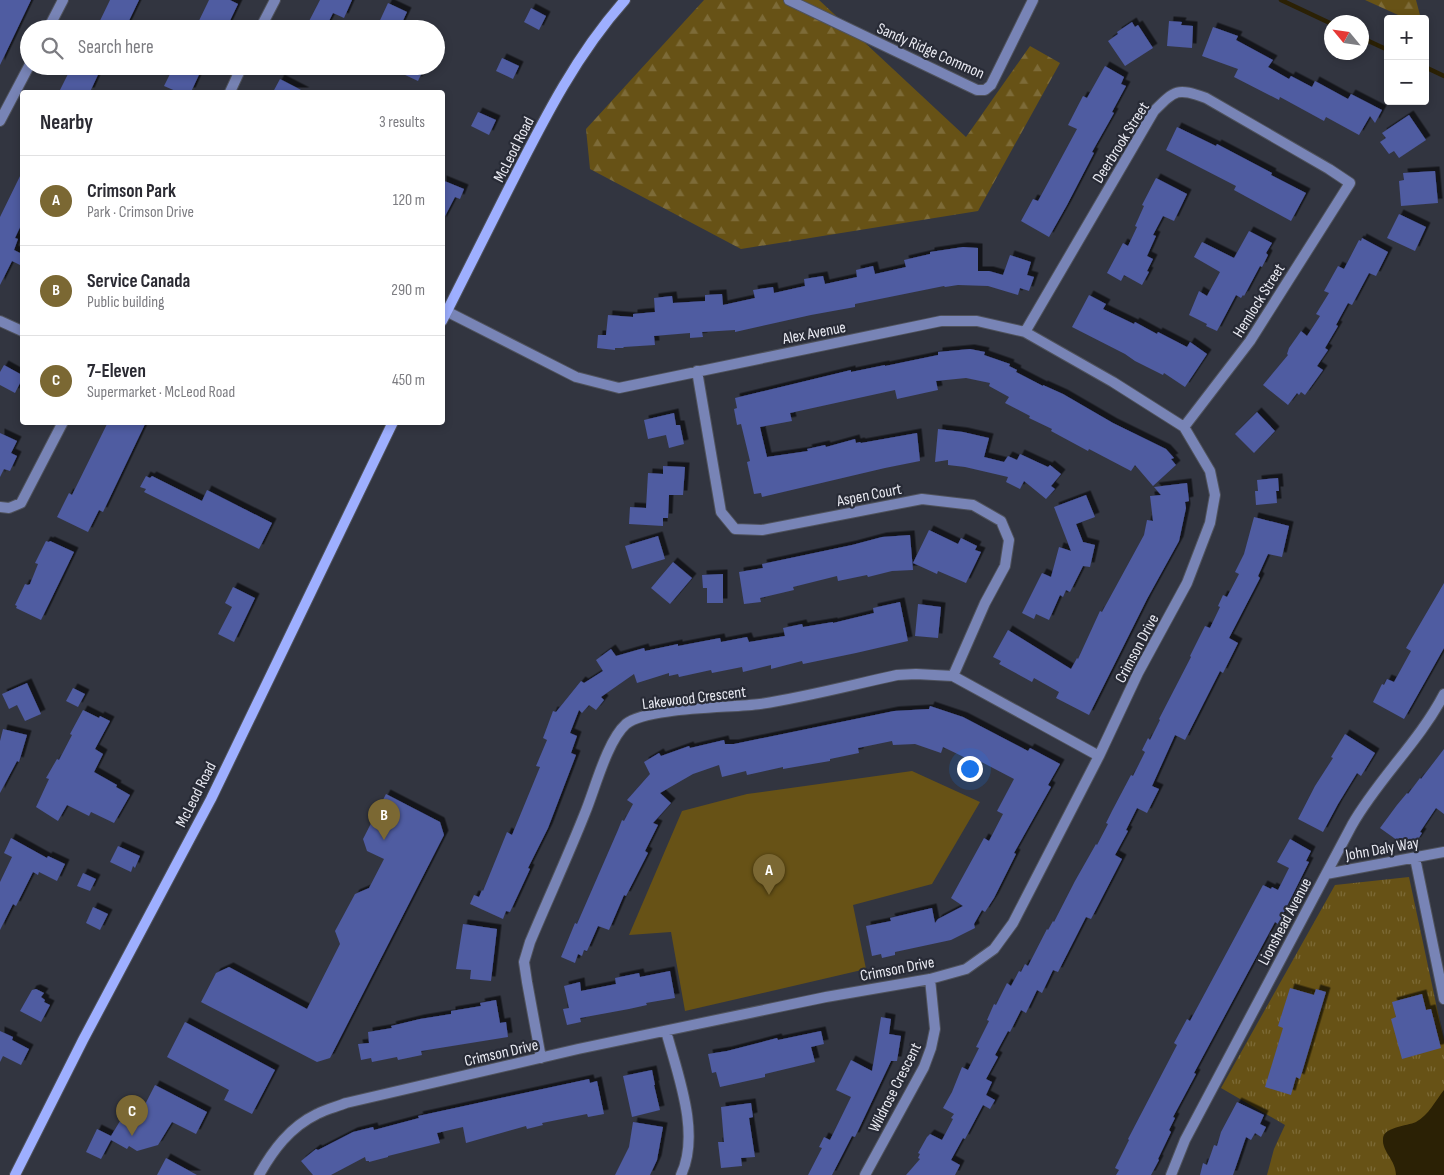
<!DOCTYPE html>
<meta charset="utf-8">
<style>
:root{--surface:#fff;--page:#f2f2f3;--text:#2b2b33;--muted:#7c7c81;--line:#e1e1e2;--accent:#7b6833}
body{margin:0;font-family:"Sofia Sans Condensed",sans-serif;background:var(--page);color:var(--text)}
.controls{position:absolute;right:15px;top:15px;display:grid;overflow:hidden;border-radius:5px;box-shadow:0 2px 8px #0003}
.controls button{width:45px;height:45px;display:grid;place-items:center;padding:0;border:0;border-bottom:1px solid var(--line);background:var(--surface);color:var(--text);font:25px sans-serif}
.compass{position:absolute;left:1324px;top:15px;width:45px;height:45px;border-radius:50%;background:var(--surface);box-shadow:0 2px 8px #0003;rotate:299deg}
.you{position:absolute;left:969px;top:768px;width:18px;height:18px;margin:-12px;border:4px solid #fff;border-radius:50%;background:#1a73e8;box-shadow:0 0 0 8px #1a73e833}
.badge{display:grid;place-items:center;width:32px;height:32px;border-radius:50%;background:var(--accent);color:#fff;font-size:16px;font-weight:700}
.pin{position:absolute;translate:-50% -41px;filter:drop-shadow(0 1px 2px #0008)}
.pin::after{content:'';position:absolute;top:26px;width:18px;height:15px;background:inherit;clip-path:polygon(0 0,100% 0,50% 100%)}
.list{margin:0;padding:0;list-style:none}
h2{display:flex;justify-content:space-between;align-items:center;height:65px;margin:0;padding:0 20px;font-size:21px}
h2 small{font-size:16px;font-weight:400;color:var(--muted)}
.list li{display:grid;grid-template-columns:32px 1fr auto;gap:15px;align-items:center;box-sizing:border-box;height:90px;padding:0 20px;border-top:1px solid var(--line)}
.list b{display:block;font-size:19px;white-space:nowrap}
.list p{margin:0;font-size:16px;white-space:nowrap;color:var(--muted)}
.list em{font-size:16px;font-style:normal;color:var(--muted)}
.icon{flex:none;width:28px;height:28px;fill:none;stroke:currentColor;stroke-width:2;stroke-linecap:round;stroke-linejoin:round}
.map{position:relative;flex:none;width:1444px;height:1175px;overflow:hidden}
.search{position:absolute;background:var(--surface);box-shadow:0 2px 8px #0003;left:20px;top:20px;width:425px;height:55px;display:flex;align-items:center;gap:12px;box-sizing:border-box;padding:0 18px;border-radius:28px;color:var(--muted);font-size:19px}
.panel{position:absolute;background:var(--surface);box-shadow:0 2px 8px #0003;left:20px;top:90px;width:425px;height:335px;border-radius:5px}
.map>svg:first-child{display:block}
.grass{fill:url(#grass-tufts)}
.forest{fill:url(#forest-firs)}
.green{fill:#675216}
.water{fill:#2b2105}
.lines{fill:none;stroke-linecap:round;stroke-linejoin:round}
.stream{stroke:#2b2105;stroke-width:4.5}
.building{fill:#4f5ba1;filter:url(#shadow)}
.street-casing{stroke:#4f525c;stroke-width:12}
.secondary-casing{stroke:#4f525c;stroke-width:12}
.street{stroke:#7884b6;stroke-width:10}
.secondary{stroke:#9eafff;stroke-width:10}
.labels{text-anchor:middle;stroke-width:4.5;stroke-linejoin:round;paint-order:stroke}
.street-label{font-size:16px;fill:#e9eaf2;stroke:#282b36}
</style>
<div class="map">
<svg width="1444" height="1175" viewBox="0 0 1444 1175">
<defs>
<pattern id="grass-tufts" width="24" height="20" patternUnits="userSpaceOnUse" patternTransform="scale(1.25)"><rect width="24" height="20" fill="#675216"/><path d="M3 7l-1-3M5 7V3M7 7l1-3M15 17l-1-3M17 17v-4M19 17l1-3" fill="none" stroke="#7d6b38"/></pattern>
<pattern id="forest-firs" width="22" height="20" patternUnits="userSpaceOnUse" patternTransform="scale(1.25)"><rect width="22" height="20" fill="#675216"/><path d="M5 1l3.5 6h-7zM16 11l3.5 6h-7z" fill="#7d6b38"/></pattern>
<filter id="shadow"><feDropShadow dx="4.5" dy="-4.5" stdDeviation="0" flood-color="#0009"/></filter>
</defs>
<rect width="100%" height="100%" fill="#323540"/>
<path class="grass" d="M1409,877L1444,1041V1175H1267L1274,1149L1285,1125L1221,1088L1335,885Z"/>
<path class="forest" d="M704,0H819L966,137L1030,46L1060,63L978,211L741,249L590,169L586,129Z
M1365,0H1416L1421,19H1407Z"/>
<path class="green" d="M912,771L980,802L932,884L853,905L866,969L685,1011L671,932L629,935L682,811L747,794Z"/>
<path class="water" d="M1444,1090V1175H1396C1396,1160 1382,1152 1383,1139C1383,1127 1407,1126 1416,1122C1429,1115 1435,1101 1444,1090Z"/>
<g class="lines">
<path class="stream" d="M1281,0L1332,24
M1362,38L1388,50
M1425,67L1444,76"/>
</g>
<path class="building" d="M0,0H31L0,65Z
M110,0H139L125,29H96Z
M209,0H230L238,4L226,29H195Z
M320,0H352L344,18L333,13L325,29H305Z
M388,3L407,12L399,29H376Z
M531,8L546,16L539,30L524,22Z
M1169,21L1182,22L1181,25L1193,26L1192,48L1167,46Z
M1132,22L1135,27L1138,25L1153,48L1125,66L1108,41L1118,34L1117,32Z
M1213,27L1238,36L1236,40L1273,60L1268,67L1289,79L1291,76L1312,87L1315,81L1348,99L1351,94L1382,110L1375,123L1370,116L1359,135L1326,117L1324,121L1280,97L1279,100L1234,77L1238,69L1202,56Z
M502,58L519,66L513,79L496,71Z
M72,66H102L90,92H59Z
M174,66H203L191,92H178L164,86Z
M386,66H425L418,81Z
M1105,66L1124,77L1121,84L1126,86L1112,112L1114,113L1092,152L1094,153L1067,205L1049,237L1021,221L1033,199L1038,201L1077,129L1068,125L1083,96L1087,98Z
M280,79L305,92H273Z
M478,112L496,120L489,135L471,126Z
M1409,115L1426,140L1399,158L1394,151L1389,154L1380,142L1386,138L1382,133Z
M1177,127L1216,146L1217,144L1272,173L1271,175L1306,193L1291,221L1234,190L1236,186L1166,150Z
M1435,171L1438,203L1401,206L1399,181L1404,180L1403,173Z
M22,172V223L15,238L18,239L14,250L22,254V266L12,261L0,285V217Z
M1156,178L1187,194L1174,221L1163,216L1153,235L1156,236L1147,256L1153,259L1147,271L1149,272L1142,285L1124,275L1121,281L1107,273L1123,243L1128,246L1137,227L1135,226L1144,206L1142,205Z
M442,180L464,189L460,199L455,197L442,222Z
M1399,214L1426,227L1415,251L1387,238Z
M1249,231L1272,243L1266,253L1268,255L1262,267L1260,266L1244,296L1243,295L1241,298L1236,295L1217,331L1206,326L1207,324L1189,315L1199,291L1207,296L1220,272L1194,257L1202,242L1234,258Z
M1362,238L1388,252L1376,276L1369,273L1352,305L1348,303L1336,325L1338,326L1325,348L1328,350L1317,366L1323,370L1305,395L1301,392L1299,395L1297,393L1288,405L1263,385L1288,355L1287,354L1289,348L1301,331L1307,336L1320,316L1316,314L1329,293L1324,291L1338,266L1344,269L1359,240L1361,241Z
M963,247L978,248V271H989L1003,275L1010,255L1031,262L1027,275L1034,277L1029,291L1020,288L1018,295L988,286L958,285L945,287L944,286L855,304V307L811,315L735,332V330L702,332L703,337L690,338V333L654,336L655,345L624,347L623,348H615V350L597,348L598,335H606L608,315L633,317V314L655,312L654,298L672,296L673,303L705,301V295L722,294L723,305L755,298L753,290L773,287L774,293L805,286L804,279L823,276L825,284L857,277L856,270L873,266L875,274L906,267L904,260L930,254V252Z
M1089,295L1106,304L1103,309L1134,324L1135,322L1157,334L1158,332L1187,347L1190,342L1207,354L1185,387L1164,373L1163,375L1135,361L1125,354L1072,327Z
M970,349L985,352L984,355L1010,364L1009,366L1017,370L1016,372L1043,386V385L1063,394L1113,423L1166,449L1174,458L1171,459L1176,465L1153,486L1135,465L1131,471L1089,449L1088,451L1051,431L1052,429L1029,418L1030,416L1005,403L1009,397L989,386L990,383L966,378L936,381L938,390L897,399L895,390L790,413L792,421L760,427L767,457L808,451L807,449L825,445L826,447L855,439L856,443L860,442L861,443L917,433L920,461L885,468L762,497L761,493L754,494L747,462L750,461L741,424L737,425L734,409L737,408L735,398L851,370V372L885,365V366L938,355V352Z
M4,365L22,375V379L15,393L0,385V372Z
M1257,412L1275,431L1254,453L1235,434Z
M674,413L676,425H680L684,444L669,448L666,435L648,439L644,420Z
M108,422H146L103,512L99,510L88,532L57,517L69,493L72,495Z
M938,429L963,432L989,438L984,457L1004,462L1008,456L1017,460L1020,454L1048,467L1050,465L1061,474L1051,486L1055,489L1046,499L1024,481L1020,489L1006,482L1008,477L965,467L948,465V460L935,462Z
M0,433L17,441L11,453L17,456L10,471L4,469L0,477Z
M663,466L685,467L683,495H669L668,518H663V526L629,524L630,507L646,508L648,473L663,474Z
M146,476L150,478L152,476L202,501L207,490L272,523L259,549L144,492L146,489L140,487Z
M1278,478L1279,491H1276L1277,503L1256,505L1255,491H1258L1257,480Z
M1187,483L1189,501L1185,502L1186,508L1179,541L1147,599L1089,715L1056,698L1059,692L1034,678L1032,682L999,664L1001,661L993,657L1008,630L1071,669L1077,658L1078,659L1100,611L1102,612L1144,535L1147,520L1153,521L1150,496L1161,495L1154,487Z
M1086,495L1095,517L1076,524L1083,542L1095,545L1090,567L1083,566L1070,592L1066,590L1063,597L1060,595L1049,620L1036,614L1034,619L1022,613L1042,573L1051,577L1059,547L1071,551L1054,507Z
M1254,517L1289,526L1282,557L1268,554L1258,576L1260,578L1229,638L1238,643L1223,673L1220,671L1185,740L1175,735L1152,786L1159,789L1147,813L1137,808L1126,830L1128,831L1115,855L1122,859L1091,919L1086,917L1058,972L1053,970L1042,993L1037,990L1026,1013L1021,1010L1010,1032L1008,1031L995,1055L998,1057L986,1079L992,1082L986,1095L995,1100L990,1109L983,1105L965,1139L963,1138L951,1160L960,1165L955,1175H906L920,1159L918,1158L920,1154L918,1153L927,1137L930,1134L942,1140L953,1119L951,1118L954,1114L943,1108L952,1092L962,1067L968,1070L979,1048L976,1047L989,1021L987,1020L994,1004L996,1005L1007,983L1011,986L1019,971L1021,972L1025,964L1028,966L1047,929L1048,930L1053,921L1054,922L1075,881L1096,844L1097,845L1108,824L1106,823L1112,811L1131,775L1133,776L1145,752L1142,750L1148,738L1150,740L1160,720L1159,719L1191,657L1190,656L1205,626L1210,628L1220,607L1218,606L1223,595L1227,597L1239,574L1235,572L1244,554Z
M929,530L958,544L961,538L977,546L975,550L981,552L966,583L938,571L937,574L913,563Z
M910,535L913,570L892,571L868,577L867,575L838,581L837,576L793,587L794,590L760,598L761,602L744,604L739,572L763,568L762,564L852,545L882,537Z
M658,536L665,559L632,569L625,546Z
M46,541L49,542L50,541L74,552L41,620L16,608L17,606L15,605L25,584L28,585L30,584L38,564L35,563Z
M673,562L692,578L670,604L651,588Z
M723,574V603H707V588H703L702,575Z
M1444,583V648L1404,719L1373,702L1382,684L1384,685L1387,679L1394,682L1411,651L1406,648Z
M233,587L255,598L234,642L218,634L232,607L225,603Z
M900,602L908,641L856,653L803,664L802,661L771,669V665L743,672L742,667L712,673L711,670L679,677L678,674L669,676V673L637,683L634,674L601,697L604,700L596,710L589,705L582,713L579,710L570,733L577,736L571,753L576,755L548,828L528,868L530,869L510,912L506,911L503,919L470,904L474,895L479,897L482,890L483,891L507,832L512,835L540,767L536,766L547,740L543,738L553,711L556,712L581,681L584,683L603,671L596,660L611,649L616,656L644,648L645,651L678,644V646L720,638L721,642L747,637L749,642L785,636L783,628L802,624L803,627L833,622V623L874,613L873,608Z
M918,604L941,607L938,638L915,636Z
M27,683L41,714L25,721L17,705L9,709L2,694Z
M73,688L85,694L78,707L66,701Z
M930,706L963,717L1028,751L1030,748L1060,764L1048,785L1051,787L1014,853L1016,854L994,898L985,912L982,910L974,924L975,928L951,940L895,952V955L882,958L881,954L872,956L866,926L891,921L890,918L932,908L935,923L938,919L963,906L951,898L984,838L989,841L1003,814L997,811L1014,779L972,757L970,760L943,747L941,753L915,744L893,745L892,741L858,748L859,753L830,759V761L783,769V767L747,775L746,771L722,777L719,765L693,774L660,793L671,803L653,823L658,825L645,851L648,853L626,896L624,895L609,930L598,926L587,951L584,950L582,956L578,954L575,963L561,957L575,923L577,924L618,830L622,820L624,821L633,804L627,800L650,774L644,762L659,753L661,756L689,746L690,748L724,740L725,744H734L894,711L929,709Z
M83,710L99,718L100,716L110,721L95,749L103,754L94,772L117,785L116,787L130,795L114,823L91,812L89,816L67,805L58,821L36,807L49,779L46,778L57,759L59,760L72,735L70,734Z
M3,729L27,735L19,762L17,761L0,793V741Z
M1345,734L1375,753L1361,776L1357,773L1338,804L1323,832L1298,819L1315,786L1333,758L1331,757Z
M1444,749V814L1436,808L1420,832L1422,833L1416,842L1413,840L1408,848L1380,828L1397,805L1407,793L1408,794L1420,778L1421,779Z
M386,794L440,822L444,835L330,1058L317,1062L201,1002L216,973L229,967L307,1009L340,944L335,931L355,894L369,888L384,859L367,851L363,839Z
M11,838L47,858L48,856L65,864L57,881L39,872L38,875L33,872L16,906L13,904L0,930V882L12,857L4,853Z
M1290,839L1311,851L1306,861L1309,862L1278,924L1275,922L1194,1073L1196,1074L1173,1117L1175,1118L1169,1130L1171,1132L1158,1159L1159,1160L1151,1175H1116L1119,1170L1115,1168L1129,1140L1128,1139L1177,1045L1174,1043L1187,1019L1190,1021L1263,885L1271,889L1272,887L1278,890L1289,868L1277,862Z
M118,846L140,856L135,868L133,866L131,872L110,862Z
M83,873L96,879L90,891L77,886Z
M93,907L108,914L100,930L86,923Z
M463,924L497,929L491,981L470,979L471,970L456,969Z
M670,971L675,998L646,1003L647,1005L629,1009L580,1018L581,1022L567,1025L563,1009L569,1008L564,986L580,982L581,991L616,984L615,978L639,973L640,977Z
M1290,988L1314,995L1316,989L1326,992L1300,1079L1296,1077L1291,1095L1265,1087L1283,1028L1278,1026Z
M36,989L44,993L41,997L45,1000L44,1002L50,1005L41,1022L20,1011L32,990Z
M1422,994L1426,1010L1431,1009L1441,1048L1402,1059L1391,1019L1396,1017L1392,1002Z
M496,1000L500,1023L506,1022L508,1037L421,1051L422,1055L398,1060L397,1057L372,1062L371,1058L361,1060L358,1044L369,1043L368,1032L392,1028L391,1026L420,1019L451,1014V1011L481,1006L480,1003Z
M881,1017L891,1019L889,1034L901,1036L897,1061H891L855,1137L852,1136L832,1175H808L822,1148L819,1147L824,1137L830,1140L851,1097L836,1090L851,1060L872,1071Z
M185,1022L275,1070L252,1114L224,1100L229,1090L167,1057Z
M0,1031L13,1037L12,1040L29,1049L21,1065L3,1056L4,1054L0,1062Z
M821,1031L824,1044L811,1047L815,1062L765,1074V1077L720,1087L716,1072L712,1073L708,1054L727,1051L777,1038L778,1040Z
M652,1070L655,1085H654L660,1110L632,1117L623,1076Z
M589,1079L590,1083L597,1081L604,1114L588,1117L587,1114L542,1123L543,1125L527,1129L526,1126L466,1143L463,1127L437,1133L440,1143L388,1156V1157L369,1162V1161H366L365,1157L331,1175H313L301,1161L316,1149L318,1150L353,1132L373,1127L374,1130L419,1118L418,1116Z
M155,1085L207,1112L196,1134L172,1122L158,1145L137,1151L129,1146L127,1149L111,1140L101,1159L86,1152L97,1129L111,1136L120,1121L122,1123L126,1116L136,1122Z
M1237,1102L1264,1115L1260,1124L1266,1127L1261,1137L1255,1133L1251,1140L1246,1137L1233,1175H1200L1203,1163L1207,1165L1214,1145L1217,1146L1221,1132Z
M751,1103L753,1117L749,1118L755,1157L741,1158L742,1166L721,1168L718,1142H724L721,1107Z
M633,1122L663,1127L657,1160L650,1175H615L629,1147Z
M166,1158L197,1175H157Z"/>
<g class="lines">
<g class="street-casing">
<path id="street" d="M789,0L977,90H985L991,85L1033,0
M48,29L63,0
M260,29L275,0
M230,92L242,66
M0,121L29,66
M0,321L22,331
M1025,332L1154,111C1176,89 1177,88 1206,98L1329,169L1350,183L1250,341L1184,427
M697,371L721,512L735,529L762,530L922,499L973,505L1001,521L1009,540L1005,566L985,603L953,676
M0,507L9,508L21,503L63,422
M1415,858L1444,999
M1326,874L1444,852
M666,1031C677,1073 701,1133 681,1175
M541,1058L527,982L524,962L530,942C548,899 568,856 585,813C595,789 607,741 626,724C647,707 730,708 760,704C806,697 851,685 897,675L916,674L953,676L1099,756
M259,1175C273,1150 290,1127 317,1114C326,1109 336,1107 346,1103L578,1049L826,997L930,979L966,969L994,949L1013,923L1099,756L1138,673L1187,583L1210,523L1215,495L1210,471L1184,427L1113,382L1025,332L977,321H941L619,388L576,377L442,309
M865,1175L924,1067L931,1048L935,1029L930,979
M1171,1175L1185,1140L1352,825C1378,779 1419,742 1444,694"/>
</g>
<g class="secondary-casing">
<path id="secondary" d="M442,321C465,275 488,230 511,184C544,119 576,55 625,0
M15,1175L83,1040L211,799L393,422"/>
</g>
<use href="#street" class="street"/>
<use href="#secondary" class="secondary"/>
</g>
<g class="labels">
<g class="street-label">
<text transform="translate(931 50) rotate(24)" y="6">Sandy Ridge Common</text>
<text transform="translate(1120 142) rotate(-58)" y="6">Deerbrook Street</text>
<text transform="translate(513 149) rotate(-63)" y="6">McLeod Road</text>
<text transform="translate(1258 300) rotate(-58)" y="6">Hemlock Street</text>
<text transform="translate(814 332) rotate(-11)" y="6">Alex Avenue</text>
<text transform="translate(869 494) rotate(-11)" y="6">Aspen Court</text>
<text transform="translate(1136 648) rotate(-62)" y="6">Crimson Drive</text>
<text transform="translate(694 697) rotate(-7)" y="6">Lakewood Crescent</text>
<text transform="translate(195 794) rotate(-63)" y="6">McLeod Road</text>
<text transform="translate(1382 848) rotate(-10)" y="6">John Daly Way</text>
<text transform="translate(1284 921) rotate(-62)" y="6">Lionshead Avenue</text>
<text transform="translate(897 968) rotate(-11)" y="6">Crimson Drive</text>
<text transform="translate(501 1052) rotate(-13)" y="6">Crimson Drive</text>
<text transform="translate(894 1087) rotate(-63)" y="6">Wildrose Crescent</text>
</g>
</g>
</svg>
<div class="controls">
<button>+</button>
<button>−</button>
</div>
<svg class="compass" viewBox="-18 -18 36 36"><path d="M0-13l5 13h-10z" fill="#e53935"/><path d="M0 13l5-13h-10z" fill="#7c7c81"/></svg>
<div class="you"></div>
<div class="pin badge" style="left:769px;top:895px">A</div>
<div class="pin badge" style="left:384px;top:840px">B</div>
<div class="pin badge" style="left:132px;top:1136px">C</div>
<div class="search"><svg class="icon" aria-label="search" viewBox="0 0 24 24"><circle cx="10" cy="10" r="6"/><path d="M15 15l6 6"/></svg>Search here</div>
<section class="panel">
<h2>Nearby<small>3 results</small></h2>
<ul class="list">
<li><span class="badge">A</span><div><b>Crimson Park</b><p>Park · Crimson Drive</p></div><em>120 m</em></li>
<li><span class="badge">B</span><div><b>Service Canada</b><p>Public building</p></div><em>290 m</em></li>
<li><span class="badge">C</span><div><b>7-Eleven</b><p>Supermarket · McLeod Road</p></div><em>450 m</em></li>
</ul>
</section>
</div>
